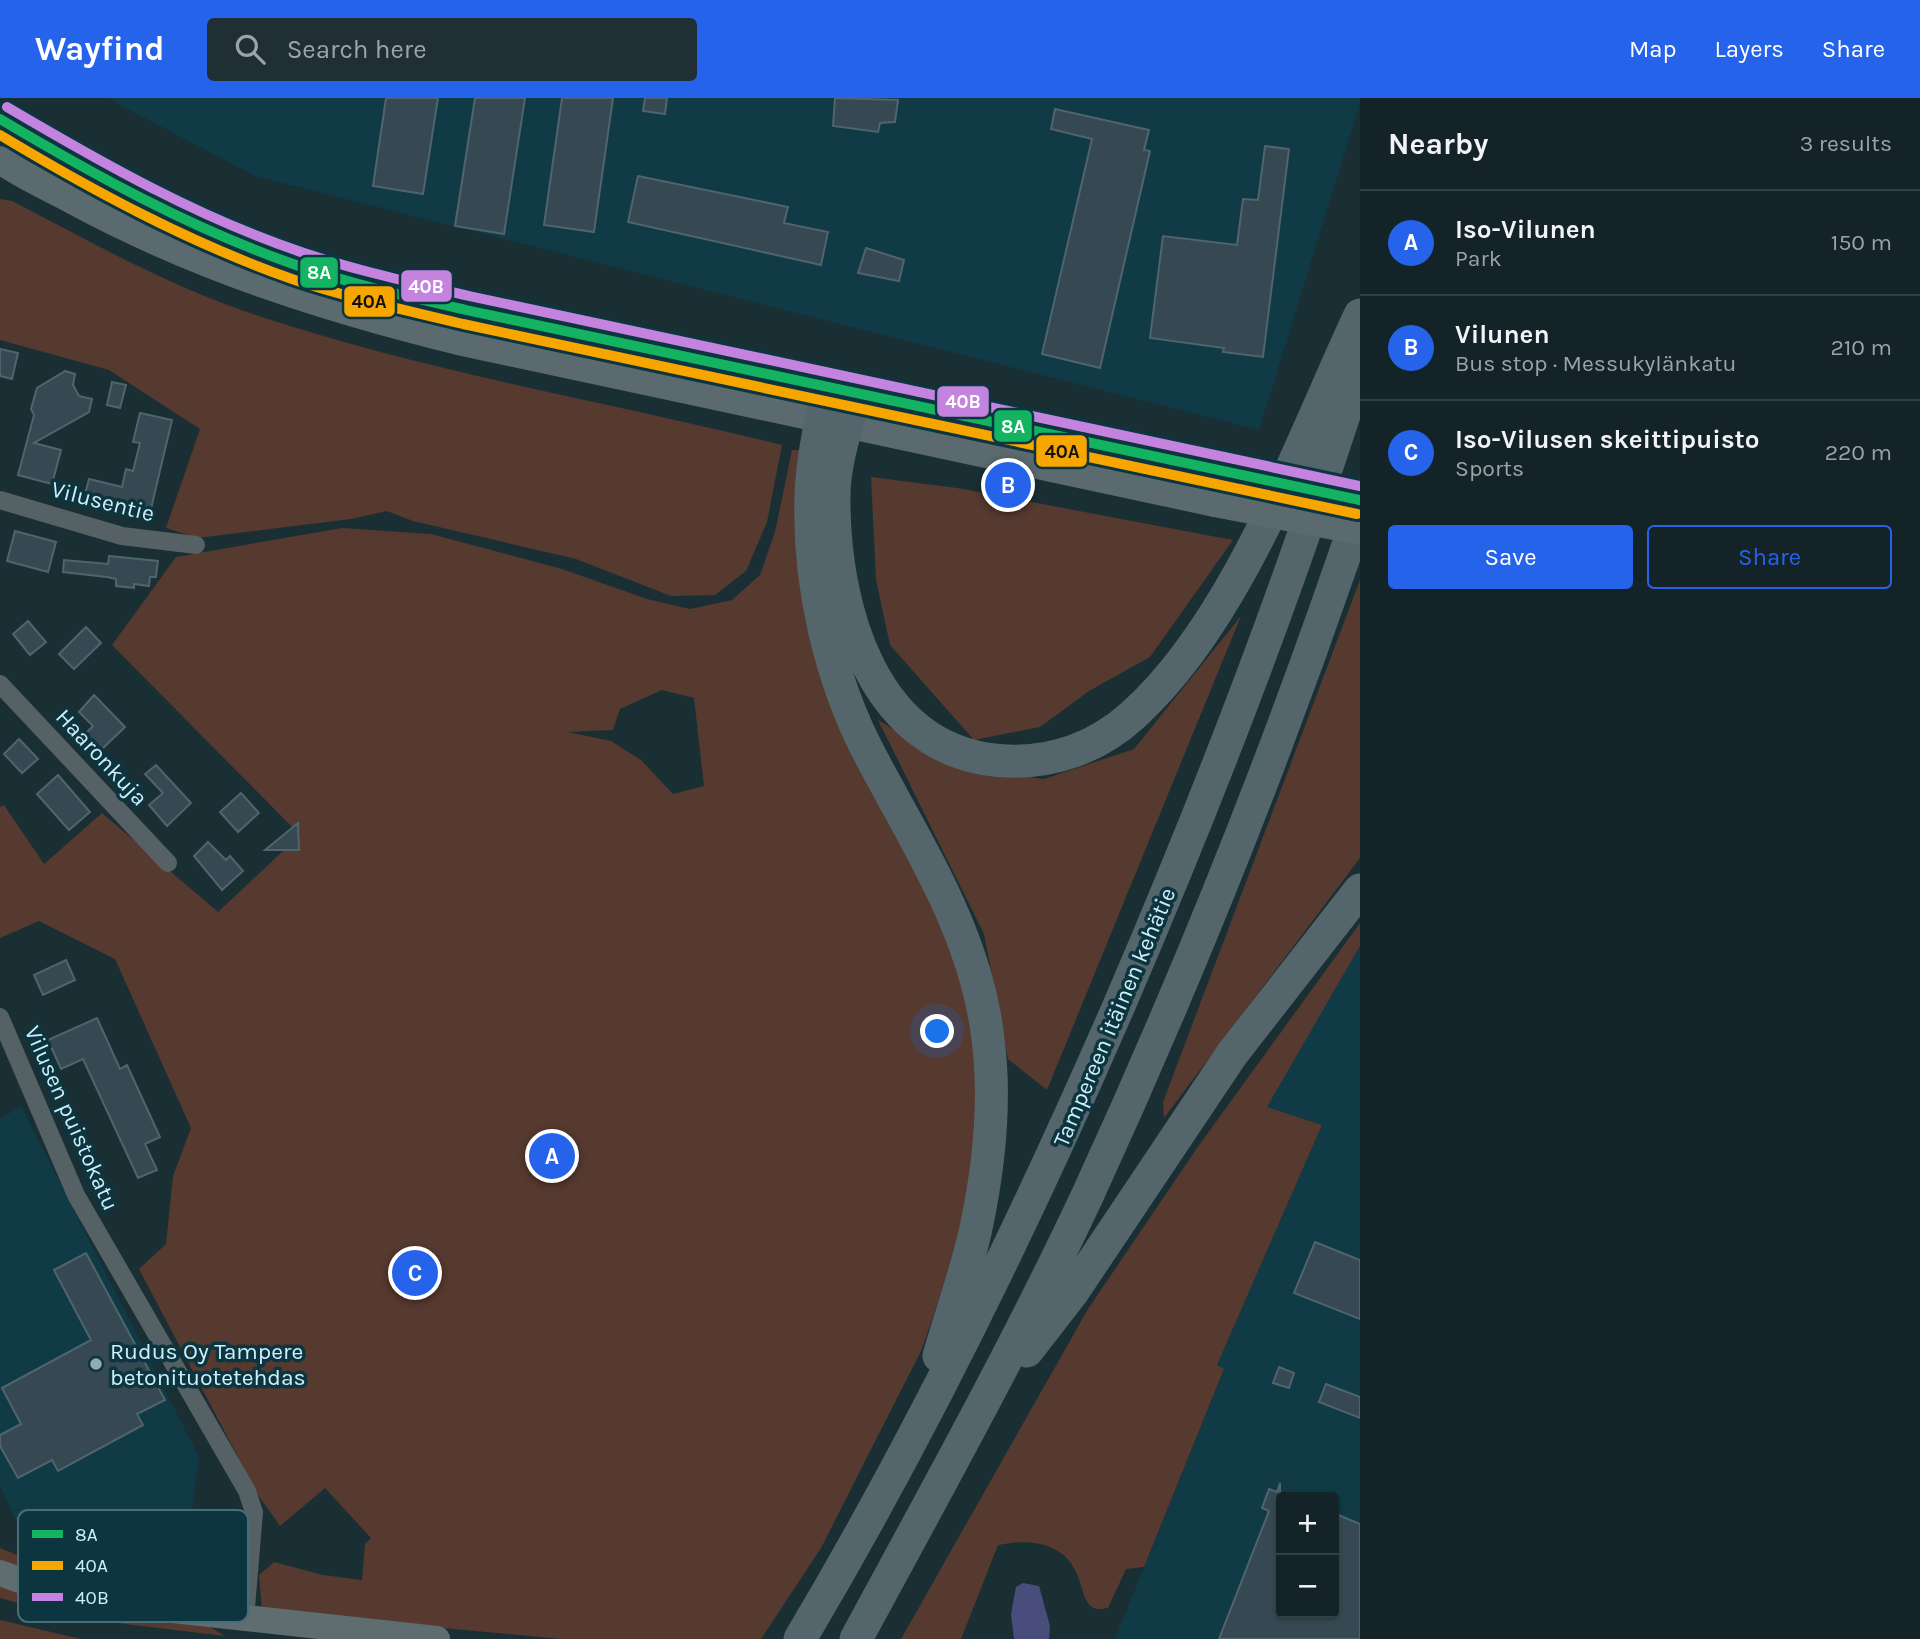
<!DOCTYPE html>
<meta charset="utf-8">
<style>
:root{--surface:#132327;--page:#202f33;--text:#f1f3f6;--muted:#9da4a7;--line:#324044;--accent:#2563eb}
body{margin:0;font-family:Karla,sans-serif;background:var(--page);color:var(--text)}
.controls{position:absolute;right:21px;bottom:21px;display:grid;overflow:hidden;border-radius:7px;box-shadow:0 2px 5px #0004}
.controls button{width:63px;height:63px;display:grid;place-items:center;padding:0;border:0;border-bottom:2px solid var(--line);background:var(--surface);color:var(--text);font:35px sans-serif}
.you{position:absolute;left:938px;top:934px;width:24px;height:24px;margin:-18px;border:5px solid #fff;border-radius:50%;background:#1a73e8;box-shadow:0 0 0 10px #1a73e833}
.badge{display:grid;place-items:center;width:46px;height:46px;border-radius:50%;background:var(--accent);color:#fff;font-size:23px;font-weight:700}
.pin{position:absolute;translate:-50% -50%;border:4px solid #fff;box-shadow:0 2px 7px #0006}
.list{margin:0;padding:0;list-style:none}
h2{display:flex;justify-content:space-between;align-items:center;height:91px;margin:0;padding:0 28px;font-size:30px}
h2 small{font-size:23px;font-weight:400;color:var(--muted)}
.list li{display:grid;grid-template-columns:46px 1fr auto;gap:21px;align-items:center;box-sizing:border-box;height:105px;padding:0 28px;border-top:2px solid var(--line)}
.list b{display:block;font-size:26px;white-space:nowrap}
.list p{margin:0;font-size:23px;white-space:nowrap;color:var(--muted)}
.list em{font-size:23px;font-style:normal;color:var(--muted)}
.actions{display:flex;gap:14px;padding:21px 28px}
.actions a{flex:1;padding:16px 0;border:2px solid var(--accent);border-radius:7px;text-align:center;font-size:24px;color:var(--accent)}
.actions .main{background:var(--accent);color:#fff}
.icon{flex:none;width:38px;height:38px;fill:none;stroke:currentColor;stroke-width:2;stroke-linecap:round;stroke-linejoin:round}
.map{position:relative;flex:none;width:1360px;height:1541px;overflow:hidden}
header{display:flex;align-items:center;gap:42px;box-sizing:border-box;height:98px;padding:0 35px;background:var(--accent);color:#fff}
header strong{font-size:33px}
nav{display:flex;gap:38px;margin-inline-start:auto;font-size:24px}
.search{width:490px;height:63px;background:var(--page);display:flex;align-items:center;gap:18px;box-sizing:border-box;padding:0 24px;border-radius:7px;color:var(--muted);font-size:26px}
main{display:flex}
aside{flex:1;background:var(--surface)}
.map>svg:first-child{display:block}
.built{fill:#0f3a46;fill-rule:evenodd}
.green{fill:#56392f;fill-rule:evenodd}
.water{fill:#494d7c}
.building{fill:#364952;stroke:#50646d;stroke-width:2}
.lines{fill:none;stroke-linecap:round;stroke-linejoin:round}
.street{stroke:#556164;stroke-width:18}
.secondary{stroke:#5f6c70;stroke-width:26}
.primary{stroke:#5a6a6f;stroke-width:28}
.highway{stroke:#54666b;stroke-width:33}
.primary-bridge{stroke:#5a6a6f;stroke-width:28}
.bus-1-casing{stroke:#0d3540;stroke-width:16}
.bus-2-casing{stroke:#0d3540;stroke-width:16}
.bus-3-casing{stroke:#0d3540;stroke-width:16}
.bus-1{stroke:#13b361;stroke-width:10}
.bus-2{stroke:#f7a600;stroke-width:10}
.bus-3{stroke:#c483df;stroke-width:10}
.poi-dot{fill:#8facb6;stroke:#0d3540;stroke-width:2.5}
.labels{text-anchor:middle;stroke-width:7;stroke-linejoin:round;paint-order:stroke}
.street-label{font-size:23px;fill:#cef0fc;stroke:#0d3540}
.poi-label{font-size:23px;fill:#cef0fc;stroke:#0d3540;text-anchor:start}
.key{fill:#0d3540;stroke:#476d78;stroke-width:2}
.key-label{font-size:19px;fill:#cef0fc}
.line-badge{stroke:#0d3540;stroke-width:2.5}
.badge-label{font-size:19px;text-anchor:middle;font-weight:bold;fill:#fff}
.pale-badge-label{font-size:19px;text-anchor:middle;font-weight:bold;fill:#111}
</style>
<header>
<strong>Wayfind</strong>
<div class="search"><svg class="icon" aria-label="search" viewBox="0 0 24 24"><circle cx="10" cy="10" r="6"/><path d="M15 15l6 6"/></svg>Search here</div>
<nav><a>Map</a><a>Layers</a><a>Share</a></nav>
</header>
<main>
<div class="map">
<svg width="1360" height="1541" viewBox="0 0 1360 1541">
<rect width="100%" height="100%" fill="#192f34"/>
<path class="built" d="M107,0H1360V5L1259,332L255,78Z
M1360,848V1541H1115L1224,1272L1217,1267L1322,1027L1266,1009ZM1281,1399H1334V1515H1281Z
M21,1008L199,1359L185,1464H34L0,1387V1021Z"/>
<path class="green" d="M0,101L12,103C93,145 174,191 262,219C432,275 609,304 782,347L767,424L746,473L715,497L671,498L576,461L413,423L387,413L351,421L198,440L166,430L200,331L109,272L0,242Z
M792,352H799L800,454L962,865L980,988L971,1088L948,1175L922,1251L821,1450L761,1541H561L262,1513L259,1477L274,1464L323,1477L362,1482L365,1446L371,1440L325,1390L280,1428L258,1397L139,1171L166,1146L173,1078L191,1030L115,861L39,823L0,840V709L4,707L44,766L102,715L218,814L300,737L112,547L176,459L342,430L431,436L562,471L647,501L690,511L732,502L760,477L775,434ZM662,592L694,600L704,688L673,696L641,662L611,643L568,634L613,632L620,611Z
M871,379L957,390L1233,442L1150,559L1089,593L1040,629L974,642L890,547L876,482Z
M1360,482V760L1164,1020L1163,1004Z
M1241,518L1047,992L1008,961L984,836L878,622L958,670L1044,681L1134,651Z
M1360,825V848L1267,1009L1322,1027L1217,1267L1224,1271L1144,1469L1126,1471L1108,1510C1101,1511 1093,1513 1088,1505C1082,1497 1081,1483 1076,1474C1062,1443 1026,1441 998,1447L961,1541H901L1088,1211L1197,1050Z
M0,1450L34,1464H185L180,1500L66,1483L0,1462Z
M0,1487L210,1529L225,1538L75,1520L0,1500Z
M0,1522L81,1541H0Z"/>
<path class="water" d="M1023,1485L1039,1488L1050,1528L1049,1541H1014L1011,1516L1016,1489Z"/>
<path class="building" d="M386,0H438L423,96L373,88Z
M475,0H525L504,136L455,128Z
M562,0H613L594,134L544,127Z
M645,0H667L665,16L643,13Z
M835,0L898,2L895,24L880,25L878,34L833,28Z
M1055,11L1149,32L1144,52L1150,53L1100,270L1042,256L1092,41L1051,31Z
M1265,48L1289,51L1263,259L1223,254L1224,250L1150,240L1163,138L1237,147L1243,101L1258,102Z
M638,78L788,109L784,125L828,134L821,167L628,124Z
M866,150L904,162L899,183L858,175Z
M0,251L18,255L12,281L0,278Z
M65,273L75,276L73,287L79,298L92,301L89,314L34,345L61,352L52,386L18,377L34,317L31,311L37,290Z
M112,284L126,287L120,310L107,307Z
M140,315L172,322L150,415L98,402L97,408L83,404L89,381L122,389L126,371L133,373L140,345L133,344Z
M15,433L56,444L48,474L7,463Z
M109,458L158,463L156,479H150L149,488L134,486V490L116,488V481L107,479L63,474L64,462L108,466Z
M28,523L46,544L30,557L13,536Z
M86,529L101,545L74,571L59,556Z
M94,597L125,629L100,653L84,637L93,628L79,614Z
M19,641L38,661L22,675L4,656Z
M156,667L191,705L167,728L149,707L163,695L145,676Z
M58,677L90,714L69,732L37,696Z
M241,695L259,715L238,734L220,714Z
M298,725L299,752H265Z
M208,744L226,762L230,758L243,773L222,792L194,758Z
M66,862L75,882L43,897L34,877Z
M97,920L120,971L127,967L160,1039L145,1046L157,1072L138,1080L83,961L61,971L48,942Z
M1315,1144L1360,1162V1221L1294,1195Z
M86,1155L165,1302L137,1316L143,1327L58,1373L52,1362L18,1380L0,1348V1337L21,1326L2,1290L91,1242L54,1172Z
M1279,1269L1294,1275L1289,1290L1273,1285Z
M1326,1286L1360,1299V1320L1319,1304Z
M1280,1385L1281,1515H1334V1415L1360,1426V1541H1219L1269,1413L1262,1410L1269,1391L1277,1394Z"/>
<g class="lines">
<path class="street" d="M0,402L122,438L196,447
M0,586L168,765
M0,919L76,1097L247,1393L254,1414L245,1521"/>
<path class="secondary" d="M0,1475L45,1491L109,1505L437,1541"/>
<path class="primary" d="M0,21C89,75 179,123 276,160C337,183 403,197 466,212L1226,373
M0,62C23,78 50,90 74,103C196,169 324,210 458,243L1215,405"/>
<path class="highway" d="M829,288C820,324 812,361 811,398C808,485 830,582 871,659C919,750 976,836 988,941C996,1003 989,1069 976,1130C967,1173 951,1215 939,1258
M856,294C847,328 834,364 834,398C833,508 872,658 1007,663C1054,665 1098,649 1133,617C1238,522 1300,345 1360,217
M1027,1253L1072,1195L1232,956L1360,792
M800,1541C922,1336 1026,1122 1121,903C1211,694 1292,483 1360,267
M856,1541C936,1393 1018,1246 1089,1094C1191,872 1282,644 1360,412"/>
<path class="primary-bridge" d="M1226,373L1360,402
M1215,405L1360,433"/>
<g class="bus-1-casing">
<path id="bus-1" d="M0,21C94,77 192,131 296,167C351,186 409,199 466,212L1360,402"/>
</g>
<g class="bus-2-casing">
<path id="bus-2" d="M0,37C93,93 190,145 292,181C348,200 406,212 463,226L1357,416"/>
</g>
<g class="bus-3-casing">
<path id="bus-3" d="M7,9C102,65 199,120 304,155C358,173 414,185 469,198L1360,388"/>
</g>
<use href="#bus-1" class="bus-1"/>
<use href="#bus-2" class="bus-2"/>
<use href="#bus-3" class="bus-3"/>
</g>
<circle class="poi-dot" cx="96" cy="1266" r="7"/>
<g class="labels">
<g class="street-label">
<text transform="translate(103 403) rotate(14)" y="8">Vilusentie</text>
<text transform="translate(102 659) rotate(47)" y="8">Haaronkuja</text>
<text transform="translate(1114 919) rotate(-67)" y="8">Tampereen itäinen kehätie</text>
<text transform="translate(72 1020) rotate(66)" y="8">Vilusen puistokatu</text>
</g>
<g class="poi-label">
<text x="110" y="1261">Rudus Oy Tampere<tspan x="110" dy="26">betonituotetehdas</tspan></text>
</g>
</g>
<rect x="18" y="1412" width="230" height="112" rx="10" class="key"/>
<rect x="32" y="1432" width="31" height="8" fill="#13b361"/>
<rect x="32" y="1463" width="31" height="9" fill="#f7a600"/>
<rect x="32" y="1495" width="31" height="8" fill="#c483df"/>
<g class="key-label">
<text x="75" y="1443">8A</text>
<text x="75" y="1474">40A</text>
<text x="75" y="1506">40B</text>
</g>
<g class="line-badge">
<rect x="299" y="158" width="40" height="33" rx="7" fill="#13b361"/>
<rect x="400" y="171" width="53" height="34" rx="7" fill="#c483df"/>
<rect x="343" y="187" width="53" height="33" rx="7" fill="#f7a600"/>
<rect x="936" y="287" width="54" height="33" rx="7" fill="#c483df"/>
<rect x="993" y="311" width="40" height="34" rx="7" fill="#13b361"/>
<rect x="1035" y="336" width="53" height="34" rx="7" fill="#f7a600"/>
</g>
<g class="badge-label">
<text x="319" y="181">8A</text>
<text x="426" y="195">40B</text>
<text x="963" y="310">40B</text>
<text x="1013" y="335">8A</text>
</g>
<g class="pale-badge-label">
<text x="369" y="210">40A</text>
<text x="1062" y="360">40A</text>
</g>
</svg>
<div class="controls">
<button>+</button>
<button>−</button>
</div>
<div class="you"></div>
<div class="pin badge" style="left:552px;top:1058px">A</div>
<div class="pin badge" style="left:1008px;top:387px">B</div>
<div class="pin badge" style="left:415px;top:1175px">C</div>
</div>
<aside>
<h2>Nearby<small>3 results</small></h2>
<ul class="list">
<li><span class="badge">A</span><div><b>Iso-Vilunen</b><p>Park</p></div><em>150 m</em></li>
<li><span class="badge">B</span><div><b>Vilunen</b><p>Bus stop · Messukylänkatu</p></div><em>210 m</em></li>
<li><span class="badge">C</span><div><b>Iso-Vilusen skeittipuisto</b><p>Sports</p></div><em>220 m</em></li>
</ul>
<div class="actions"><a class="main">Save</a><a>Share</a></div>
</aside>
</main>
